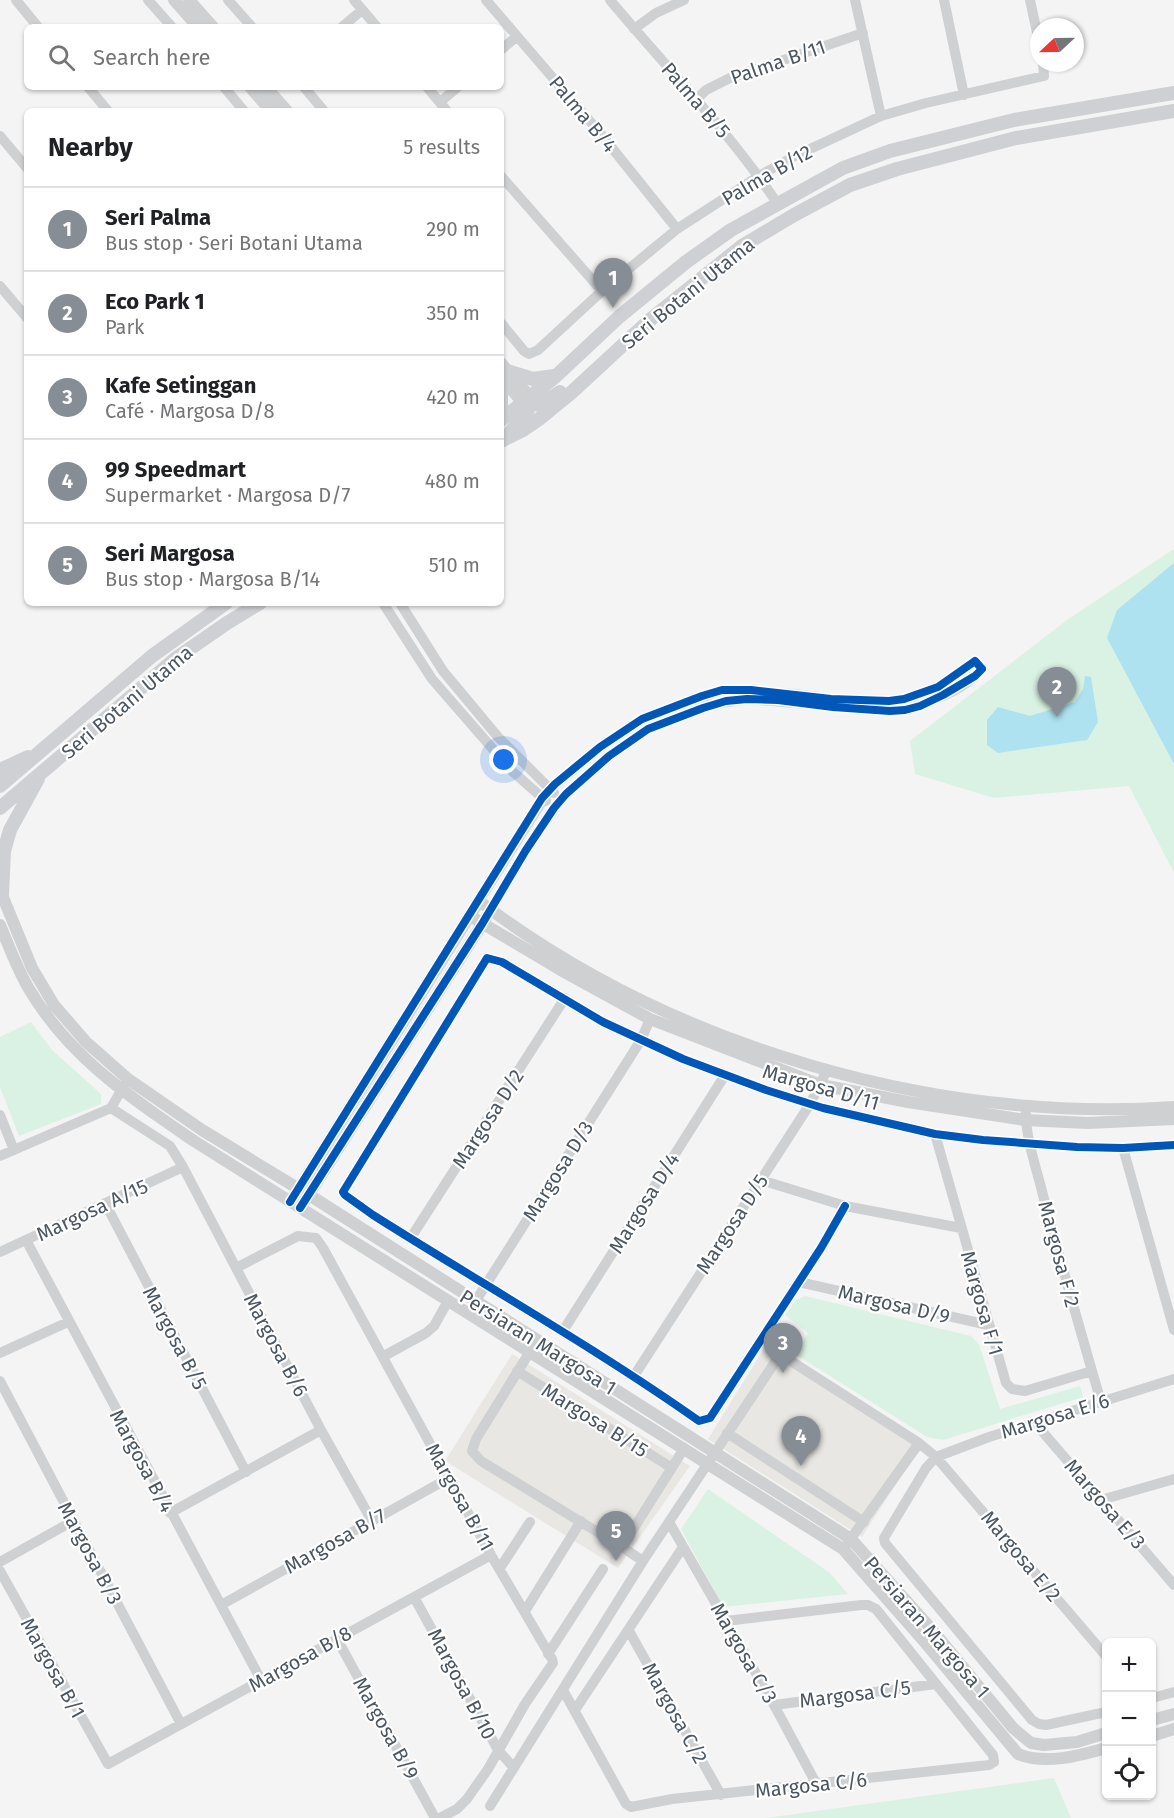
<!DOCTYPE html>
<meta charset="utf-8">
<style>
:root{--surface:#fff;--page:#f2f2f2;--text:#202124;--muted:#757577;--line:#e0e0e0;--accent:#868d94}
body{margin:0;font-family:"Fira Sans",sans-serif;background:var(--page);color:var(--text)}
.controls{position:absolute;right:18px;bottom:18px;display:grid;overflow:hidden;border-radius:9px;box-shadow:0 2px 4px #0004}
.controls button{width:54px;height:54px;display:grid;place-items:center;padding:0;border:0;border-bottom:2px solid var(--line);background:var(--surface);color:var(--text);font:30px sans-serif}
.compass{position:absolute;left:1030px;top:18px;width:54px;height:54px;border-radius:50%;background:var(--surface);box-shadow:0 2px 4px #0004;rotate:248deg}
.you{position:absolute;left:504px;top:760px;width:21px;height:21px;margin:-15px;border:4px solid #fff;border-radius:50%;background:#1a73e8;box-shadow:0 0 0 9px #1a73e833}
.badge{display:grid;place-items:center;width:39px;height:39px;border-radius:50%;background:var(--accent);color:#fff;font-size:20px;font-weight:700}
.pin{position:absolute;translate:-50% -50px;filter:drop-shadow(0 2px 3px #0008)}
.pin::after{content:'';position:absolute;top:32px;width:21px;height:18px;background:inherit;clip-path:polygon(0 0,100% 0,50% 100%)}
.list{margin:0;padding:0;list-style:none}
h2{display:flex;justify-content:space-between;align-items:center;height:78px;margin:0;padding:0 24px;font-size:26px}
h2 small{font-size:20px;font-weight:400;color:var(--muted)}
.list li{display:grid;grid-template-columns:39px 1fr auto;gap:18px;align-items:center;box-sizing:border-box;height:84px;padding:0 24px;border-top:2px solid var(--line)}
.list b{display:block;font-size:22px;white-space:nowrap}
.list p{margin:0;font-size:20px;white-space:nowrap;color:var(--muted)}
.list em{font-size:20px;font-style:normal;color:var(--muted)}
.icon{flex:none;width:33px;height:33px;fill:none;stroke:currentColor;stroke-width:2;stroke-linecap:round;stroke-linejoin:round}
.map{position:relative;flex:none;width:1174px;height:1818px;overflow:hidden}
.search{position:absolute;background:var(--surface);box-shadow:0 2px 4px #0004;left:24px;top:24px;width:480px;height:66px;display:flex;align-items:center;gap:15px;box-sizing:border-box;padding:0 21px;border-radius:9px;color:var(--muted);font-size:22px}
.panel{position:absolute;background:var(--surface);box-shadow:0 2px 4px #0004;left:24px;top:108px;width:480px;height:498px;border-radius:9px}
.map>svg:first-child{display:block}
.commercial{fill:#e8e7e3}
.green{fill:#d9f2e3}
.water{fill:#aee2f0}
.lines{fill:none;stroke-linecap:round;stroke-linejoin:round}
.minor{stroke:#ced0d2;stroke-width:10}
.tertiary{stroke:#ced0d2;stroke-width:12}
.secondary{stroke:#ced0d4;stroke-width:14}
.cycleway-casing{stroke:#fff;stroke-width:11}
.cycleway{stroke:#0057b8;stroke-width:8}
.labels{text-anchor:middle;stroke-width:4.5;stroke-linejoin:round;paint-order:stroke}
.street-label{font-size:20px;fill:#4a5661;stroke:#fff}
</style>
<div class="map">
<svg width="1174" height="1818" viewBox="0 0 1174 1818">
<rect width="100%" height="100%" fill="#f4f4f4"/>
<path class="commercial" d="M768,1342L923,1442L862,1537L708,1439Z
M512,1354L690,1466L618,1568L445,1461Z"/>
<path class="green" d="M1174,549V873L1129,786L994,798L915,774L910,741L1067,620Z
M31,1022L52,1050L101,1094V1104L19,1136L0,1087V1037Z
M805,1296L971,1336L979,1344L1000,1409L1080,1386L1083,1397L943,1440L927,1437L795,1354L808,1333L785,1315L796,1300Z
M708,1489L830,1573L848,1594L723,1607L681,1529Z
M1054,1778L1071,1818H766Z"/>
<path class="water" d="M1174,563V764L1107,638L1117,610Z
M1085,676L1091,677L1098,722L1087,740L998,753L987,745V720L998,707L1030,716L1075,702L1083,689Z"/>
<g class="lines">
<path class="minor" d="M16,0L38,27
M148,0L172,27
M228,0L252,27
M354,0L377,27
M486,0L600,133L677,229
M610,0C666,67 728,130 777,203
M855,0L881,116
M944,0L964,95
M1030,0L1039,42
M342,27L362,10
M634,29L656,13L684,0
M501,50L517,36
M88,87L108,111
M224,87L244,111
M304,87L324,111
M427,87L447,111
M697,99L706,90L730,78L863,33
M440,102L458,87
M0,136L27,168
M501,176L602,291
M0,286L27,318
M501,323L524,351L529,354L538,350L602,291L677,229L759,176L795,156L881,116L926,103L1044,76L1043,63
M383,603L432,679L512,771L546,801
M400,603L443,671L498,737L554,793
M479,901L550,789L600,747L642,719L722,690L795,694L831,699L889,701L904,699L938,687L975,661L982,669C964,691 918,709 890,711L747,699L710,705L648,729L609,756L561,799L526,850L491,910
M1026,1105C1024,1135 1036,1166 1043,1195C1061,1264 1081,1333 1101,1402
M111,1108L170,1146L183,1167L321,1430L372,1521
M111,1108L126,1082
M0,1115L14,1150
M935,1134L1006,1383L1012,1389L1025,1391L1092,1371
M1123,1148L1174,1330
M0,1156L111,1108
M761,1180L845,1206L961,1228
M105,1203L246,1472
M845,1206L821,1248L710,1418L699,1421C594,1347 482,1284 373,1215L345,1195L343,1192L487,958L502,962L603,1022L683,1059L766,1090L823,1108L935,1134L983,1140L1077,1147L1123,1148L1174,1145
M410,1239L565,998
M26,1240L261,1680
M0,1252L183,1167
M236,1268L298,1236L316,1238L323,1248L491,1555L552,1659L553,1663L525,1704L488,1769L467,1799L457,1809L440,1818
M799,1282L988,1325
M475,1302L641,1040L650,1019
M563,1331L725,1075
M534,1345L476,1439L472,1451L481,1461L622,1547L643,1561
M0,1353L68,1322
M384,1356L426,1333L434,1326L448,1301
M517,1371L672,1468
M634,1376L810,1104L827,1070
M0,1381L181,1724
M1035,1423L1174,1585
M727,1433L864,1522
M1101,1500L1174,1479
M170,1513L321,1430
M669,1522L774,1705L817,1785
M847,1544L919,1443
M622,1547L683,1450
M0,1562L73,1521
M500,1568L530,1522
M0,1571L108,1764L491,1555
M414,1597L498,1750L514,1768
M221,1605L449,1478
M525,1611L581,1521
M629,1631L721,1795
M337,1639L435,1818
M548,1654L603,1569
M563,1690L626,1804L631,1807L672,1799L989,1765L994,1762L993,1755L876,1609L868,1605H861L726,1621
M1152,1698L1174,1692
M774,1705L936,1684
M575,1710L683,1547
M1106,1712L1046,1725L1039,1724L1032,1720L885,1543L884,1538L926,1468L936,1457L989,1437L1174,1379
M490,1806L643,1561L779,1356H783L919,1443L936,1457L1106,1656"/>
<path class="tertiary" d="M174,0L198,27
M189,0L213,27
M250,87L271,111
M266,87L287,111
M501,363L530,397
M501,377L523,403
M0,890L32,968L54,1005L86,1042L128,1079L202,1130L317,1200L851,1539L934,1632L1013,1728L1031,1743L1044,1745L1077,1742L1106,1733
M470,916L566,973L650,1019L821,1085L908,1102L1025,1120L1088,1123L1174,1119
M0,925C9,946 17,969 29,989C70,1058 130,1097 194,1141L843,1549L923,1640L1018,1754C1045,1765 1079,1756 1106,1748
M294,1196L479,901C672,1047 933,1123 1174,1107
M304,1202L486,918
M1152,1720L1174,1714
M1152,1736L1174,1729"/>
<path class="secondary" d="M507,371L533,379L554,376
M501,393V404
M523,403C538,408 548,400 560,392
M501,420L556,376L620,316L686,262L731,230L843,168L890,151L1014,120L1174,93
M508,435C517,422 532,414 530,397
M501,441L523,430L539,419L572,392L651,319L742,246L794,215L850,185L897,169L1016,138L1174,111
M0,770L28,757
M0,786L152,656L226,603
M0,808L175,659L227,623L260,603
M2,895L4,851L10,830L38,779"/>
<g class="cycleway-casing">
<path id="cycleway" d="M290,1202L542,798L555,784L600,747L642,719L702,696L722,690H751L831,699L889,701L904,699L938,687L975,661L982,669L975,676L943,695L920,706L905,710L890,711L833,707L778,700L747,699L726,701L703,708L648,729L609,756L566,794L554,808L526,850L482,924L300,1208
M845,1206L821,1248L710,1418L699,1421C594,1347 482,1284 373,1215L345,1195L343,1192L487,958L502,962L603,1022L683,1059L766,1090L823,1108L935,1134L983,1140L1077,1147L1123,1148L1174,1145"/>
</g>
<use href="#cycleway" class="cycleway"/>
</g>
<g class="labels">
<g class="street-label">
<text transform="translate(778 62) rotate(-19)" y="7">Palma B/11</text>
<text transform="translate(696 100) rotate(49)" y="7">Palma B/5</text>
<text transform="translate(583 114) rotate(50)" y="7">Palma B/4</text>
<text transform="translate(767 175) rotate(-30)" y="7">Palma B/12</text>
<text transform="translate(688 293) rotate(-39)" y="7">Seri Botani Utama</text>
<text transform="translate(127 702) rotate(-40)" y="7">Seri Botani Utama</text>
<text transform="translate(821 1087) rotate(16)" y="7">Margosa D/11</text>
<text transform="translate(488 1119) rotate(-57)" y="7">Margosa D/2</text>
<text transform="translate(558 1171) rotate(-58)" y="7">Margosa D/3</text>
<text transform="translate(644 1203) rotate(-58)" y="7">Margosa D/4</text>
<text transform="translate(92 1210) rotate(-25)" y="7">Margosa A/15</text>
<text transform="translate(732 1224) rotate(-57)" y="7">Margosa D/5</text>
<text transform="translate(1059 1254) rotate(75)" y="7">Margosa F/2</text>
<text transform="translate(982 1303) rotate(74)" y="7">Margosa F/1</text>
<text transform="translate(894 1304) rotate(13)" y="7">Margosa D/9</text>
<text transform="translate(175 1338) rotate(62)" y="7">Margosa B/5</text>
<text transform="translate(538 1342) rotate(32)" y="7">Persiaran Margosa 1</text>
<text transform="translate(276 1345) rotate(62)" y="7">Margosa B/6</text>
<text transform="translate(1055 1416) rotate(-17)" y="7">Margosa E/6</text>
<text transform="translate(595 1420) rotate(32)" y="7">Margosa B/15</text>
<text transform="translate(142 1461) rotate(62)" y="7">Margosa B/4</text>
<text transform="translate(460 1497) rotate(61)" y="7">Margosa B/11</text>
<text transform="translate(1105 1504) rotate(49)" y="7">Margosa E/3</text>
<text transform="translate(335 1541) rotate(-29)" y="7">Margosa B/7</text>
<text transform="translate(90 1553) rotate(62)" y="7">Margosa B/3</text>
<text transform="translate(1021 1556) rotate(50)" y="7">Margosa E/2</text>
<text transform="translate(927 1627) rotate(49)" y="7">Persiaran Margosa 1</text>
<text transform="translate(744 1653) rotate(60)" y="7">Margosa C/3</text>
<text transform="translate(300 1659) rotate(-29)" y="7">Margosa B/8</text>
<text transform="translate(53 1668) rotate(61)" y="7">Margosa B/1</text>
<text transform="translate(462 1684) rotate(62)" y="7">Margosa B/10</text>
<text transform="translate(855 1694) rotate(-7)" y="7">Margosa C/5</text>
<text transform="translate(675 1713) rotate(61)" y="7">Margosa C/2</text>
<text transform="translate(386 1728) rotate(61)" y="7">Margosa B/9</text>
<text transform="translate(811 1785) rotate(-6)" y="7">Margosa C/6</text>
</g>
</g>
</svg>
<div class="controls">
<button>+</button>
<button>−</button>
<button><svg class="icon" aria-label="locate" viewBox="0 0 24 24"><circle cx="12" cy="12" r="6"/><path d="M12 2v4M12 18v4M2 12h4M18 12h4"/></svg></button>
</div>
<svg class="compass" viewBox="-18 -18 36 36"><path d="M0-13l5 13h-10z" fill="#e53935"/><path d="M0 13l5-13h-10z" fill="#757577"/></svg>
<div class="you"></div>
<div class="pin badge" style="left:613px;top:308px">1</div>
<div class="pin badge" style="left:1057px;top:717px">2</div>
<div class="pin badge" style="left:783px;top:1373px">3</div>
<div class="pin badge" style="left:801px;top:1466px">4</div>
<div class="pin badge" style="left:616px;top:1561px">5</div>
<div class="search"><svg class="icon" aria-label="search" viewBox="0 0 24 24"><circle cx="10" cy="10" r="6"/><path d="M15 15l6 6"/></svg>Search here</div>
<section class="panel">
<h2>Nearby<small>5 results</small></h2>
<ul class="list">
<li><span class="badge">1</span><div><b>Seri Palma</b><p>Bus stop · Seri Botani Utama</p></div><em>290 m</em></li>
<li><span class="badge">2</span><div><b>Eco Park 1</b><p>Park</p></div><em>350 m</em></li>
<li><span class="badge">3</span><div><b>Kafe Setinggan</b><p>Café · Margosa D/8</p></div><em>420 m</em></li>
<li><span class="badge">4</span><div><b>99 Speedmart</b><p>Supermarket · Margosa D/7</p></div><em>480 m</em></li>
<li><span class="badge">5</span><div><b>Seri Margosa</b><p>Bus stop · Margosa B/14</p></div><em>510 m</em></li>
</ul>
</section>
</div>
